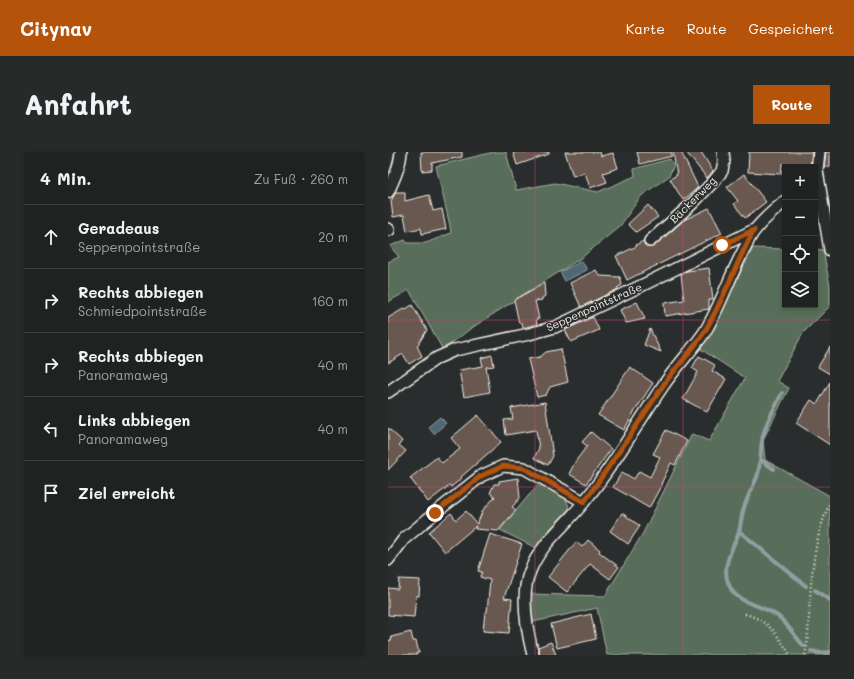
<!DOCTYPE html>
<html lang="de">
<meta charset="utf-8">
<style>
:root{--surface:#202222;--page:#282a2a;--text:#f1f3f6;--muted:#a2a4a5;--line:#3d3f40;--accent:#b45309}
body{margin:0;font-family:Mali,sans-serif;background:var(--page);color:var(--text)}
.controls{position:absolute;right:12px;top:12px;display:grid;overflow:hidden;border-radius:0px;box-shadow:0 2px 6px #0003}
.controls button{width:36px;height:36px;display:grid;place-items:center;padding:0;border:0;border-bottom:1px solid var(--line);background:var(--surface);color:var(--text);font:20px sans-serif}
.stop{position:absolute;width:12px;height:12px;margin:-9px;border:3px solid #b45309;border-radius:50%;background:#fff}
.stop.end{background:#b45309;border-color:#fff;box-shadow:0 1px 4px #0008}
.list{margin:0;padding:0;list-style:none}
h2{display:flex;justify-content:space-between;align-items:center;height:52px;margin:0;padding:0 16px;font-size:17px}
h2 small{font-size:13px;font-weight:400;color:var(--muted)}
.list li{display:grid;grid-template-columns:26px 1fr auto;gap:12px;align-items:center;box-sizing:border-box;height:64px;padding:0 16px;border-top:1px solid var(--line)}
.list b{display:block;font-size:15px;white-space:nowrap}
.list p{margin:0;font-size:13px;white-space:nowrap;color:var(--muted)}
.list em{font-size:13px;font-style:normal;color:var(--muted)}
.icon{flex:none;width:22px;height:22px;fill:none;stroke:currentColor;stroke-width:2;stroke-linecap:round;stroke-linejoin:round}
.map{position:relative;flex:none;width:442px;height:503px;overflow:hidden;border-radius:0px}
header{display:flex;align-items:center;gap:24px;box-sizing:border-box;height:56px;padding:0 20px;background:var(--accent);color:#fff}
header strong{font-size:19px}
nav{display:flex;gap:22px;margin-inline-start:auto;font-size:14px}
.intro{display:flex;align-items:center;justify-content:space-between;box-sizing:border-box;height:96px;padding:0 24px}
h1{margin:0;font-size:28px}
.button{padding:10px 18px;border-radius:0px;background:var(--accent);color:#fff;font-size:14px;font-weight:700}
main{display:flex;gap:24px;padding:0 24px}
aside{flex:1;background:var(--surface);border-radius:0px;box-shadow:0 2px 6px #0003}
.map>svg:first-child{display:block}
.green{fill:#596e5a;stroke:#a6b0a1}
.water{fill:#506874;stroke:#929fa2}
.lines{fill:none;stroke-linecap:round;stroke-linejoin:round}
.stream{stroke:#929fa2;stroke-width:4}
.building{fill:#67584f;stroke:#f4f1e8}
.street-casing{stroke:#f4f1e8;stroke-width:14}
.path{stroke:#f4f1e8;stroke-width:2.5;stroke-dasharray:1 3;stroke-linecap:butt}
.street{stroke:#2a2d2e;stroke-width:11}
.route{stroke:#b45309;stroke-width:5}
.grid{fill:none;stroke:#cc4377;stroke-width:1;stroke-opacity:0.55}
.labels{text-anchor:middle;stroke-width:3;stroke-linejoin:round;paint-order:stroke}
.street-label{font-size:11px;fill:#f4f1e8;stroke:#2a2d2e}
</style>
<header>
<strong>Citynav</strong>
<nav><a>Karte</a><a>Route</a><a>Gespeichert</a></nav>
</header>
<div class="intro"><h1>Anfahrt</h1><a class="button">Route</a></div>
<main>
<aside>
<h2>4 Min.<small>Zu Fuß · 260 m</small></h2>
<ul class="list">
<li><svg class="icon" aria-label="ahead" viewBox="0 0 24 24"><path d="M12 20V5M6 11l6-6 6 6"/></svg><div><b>Geradeaus</b><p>Seppenpointstraße</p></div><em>20 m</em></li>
<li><svg class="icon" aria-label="right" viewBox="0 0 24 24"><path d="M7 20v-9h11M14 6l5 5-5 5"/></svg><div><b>Rechts abbiegen</b><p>Schmiedpointstraße</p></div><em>160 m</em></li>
<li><svg class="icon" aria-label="right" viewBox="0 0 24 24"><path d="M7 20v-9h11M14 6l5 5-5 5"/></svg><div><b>Rechts abbiegen</b><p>Panoramaweg</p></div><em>40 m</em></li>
<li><svg class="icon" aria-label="left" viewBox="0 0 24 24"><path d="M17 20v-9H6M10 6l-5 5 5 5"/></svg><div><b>Links abbiegen</b><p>Panoramaweg</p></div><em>40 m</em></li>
<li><svg class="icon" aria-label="arrive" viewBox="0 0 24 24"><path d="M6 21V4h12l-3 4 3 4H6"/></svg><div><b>Ziel erreicht</b></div></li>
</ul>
</aside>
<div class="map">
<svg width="442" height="503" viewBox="0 0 442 503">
<rect width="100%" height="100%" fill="#2a2d2e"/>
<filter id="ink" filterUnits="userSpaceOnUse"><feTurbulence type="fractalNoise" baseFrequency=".025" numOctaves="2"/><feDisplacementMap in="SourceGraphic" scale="8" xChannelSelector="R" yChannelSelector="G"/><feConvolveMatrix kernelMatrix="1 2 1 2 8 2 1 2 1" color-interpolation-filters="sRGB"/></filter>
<g filter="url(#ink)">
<path class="green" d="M106,0H118L128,38L167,31L210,40L247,24L246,17L282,7L286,13L281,24L253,44L232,74L193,106L82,177L55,198L21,138L0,150V110L11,105L2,94L17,88L19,91H38L63,81L62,74L48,14Z
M365,96L397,97V153H427V97L435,98L442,134V154L415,181L389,229L401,236L375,288L377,308L442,344V503H219L209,456L145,470L142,442L217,444L255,381L304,282L321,289L357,226L311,196L330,168L338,149Z
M151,331C163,337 180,342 181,357L162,377L148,396L112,378Z"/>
<path class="water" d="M194,109L199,118L177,129L172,120Z
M52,265L58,271L46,282L40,275Z"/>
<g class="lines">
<path class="stream" d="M394,241C387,256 376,273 374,289C372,302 373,313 369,325C365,335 359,345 356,356C353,364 353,372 351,380C344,399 331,416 343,437C351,452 379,454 392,466C401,474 407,485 416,494
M373,308L386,317
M351,379L418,434
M427,438L442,448
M423,499L432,501L442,500"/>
</g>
<path class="building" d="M33,0H74V5L44,11V18L34,19Z
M125,0H161V2L129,13Z
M177,0H212L213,4L225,1L230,16L215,21L219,30L202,36L197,20L185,24Z
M249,0H283L284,4L252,12Z
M285,0H293L310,35L304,41L295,48L282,27L289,23Z
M298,0H313L325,19L319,26Z
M361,0H424L422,14L394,12L393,22L360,20Z
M438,0H442V15H436Z
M356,22L378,50L357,66L346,52L350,49L339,35Z
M8,40H17V49L41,43L45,59L54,57L58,77L34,82L33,76L19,79L16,63L5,65L3,49Z
M260,53L270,65L248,80L240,72Z
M321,56L334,81L239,128L228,104L249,94L248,93L255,89L257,93L259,95L266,94L296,68Z
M321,116L325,147L321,148V157L277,164L276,151L296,148L293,122L299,119Z
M208,118L212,124L232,125L234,133L229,136L230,137L193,155L182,131Z
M156,131L157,144L154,146V148L147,149L151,167H148L149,172L135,176L134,171H131L126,148Z
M249,150L257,167L238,171L232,158Z
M24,153L39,178L29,194L34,204L21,212L15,202L0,211V166L17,156L18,157Z
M205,165L211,178L183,190L177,178Z
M262,177L273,200L256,193Z
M442,195V222L430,215Z
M173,197L180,230L162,235L158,243L149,245L140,207L152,205L158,200Z
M104,203L106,214L98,215L102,240L76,245L71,218L95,214L93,206Z
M311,204L327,213L324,219L338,227L319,260L295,247L310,220L304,216Z
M242,215L265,231L245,262L236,278L210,263Z
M442,230V293L408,271L423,248L429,252Z
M157,250L165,304L160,313L146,306L151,296L148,278L118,283L116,268L125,267L123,256Z
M90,263L113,290L73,325L74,326L63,335L62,333L40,350L22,326L49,305L54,311L72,297L63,286Z
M0,276L14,289L11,293L18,299L0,318Z
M278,278L299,289L287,313L283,311L273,332H274L261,356L225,335L234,320L246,327L251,319L262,325L272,305L265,302Z
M203,280L223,297L198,332L181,322L187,310L199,294L194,290Z
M130,326L132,346L124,355L128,358L110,379L87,377L88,374L57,400L41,380L63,361L68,368L78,359L89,372L95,358L107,345L102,341L106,332H111V329Z
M234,361L252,374L240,392L222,379Z
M102,382L134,392L116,446L124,447L121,481L95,479L97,460H99L102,428L92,425L94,420L90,419Z
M200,388L212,398L211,400L231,415L222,427L202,412L179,440L160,425L188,390L194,395Z
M11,427L32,428L31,444H28L26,465L0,463V436L10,437Z
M203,462L208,487L169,496L163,472Z
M23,480L25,489H28L31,501H28L29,503H0V489L4,488L3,485Z
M163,490L168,503H152L150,495Z"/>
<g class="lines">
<g class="street-casing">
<path id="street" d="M431,0L429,18L442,98
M0,40C6,27 12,14 13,0
M0,77L1,78
M262,89L306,50L326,29L334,19L336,9L335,0
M0,240L49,206L67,198L141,182L167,175L259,131L366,78
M0,408L16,387L47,361L93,324L115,314L136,316L196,350
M145,503C139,479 132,443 142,419C153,391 177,374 195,351C226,314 249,271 277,231C289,214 304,198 316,181C333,154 342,122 358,94C360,89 363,82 367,78C375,67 387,58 397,49"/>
</g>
<path class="path" d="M357,462C380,468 390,483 402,503
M417,503L419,494C423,446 421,396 442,351"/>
<use href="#street" class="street"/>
</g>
</g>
<g class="lines" filter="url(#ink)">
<path class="route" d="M47,361L93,324L115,314L136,316L196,350C224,311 250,272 276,232C289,214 305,198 317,179C336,147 348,111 366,78L334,93"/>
</g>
<path class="grid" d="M147,0V503M295,0V503M0,168H442M0,335H442"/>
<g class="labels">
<g class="street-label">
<text transform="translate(305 48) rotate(-45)" y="4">Bäckerweg</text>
<text transform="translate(206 155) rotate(-24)" y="4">Seppenpointstraße</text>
</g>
</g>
</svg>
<div class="controls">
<button>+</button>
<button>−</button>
<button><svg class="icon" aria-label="locate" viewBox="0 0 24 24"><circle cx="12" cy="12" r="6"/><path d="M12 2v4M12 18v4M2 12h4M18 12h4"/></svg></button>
<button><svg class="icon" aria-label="layers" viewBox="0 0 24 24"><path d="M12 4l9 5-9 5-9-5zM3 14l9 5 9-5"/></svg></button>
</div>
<div class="stop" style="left:334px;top:93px"></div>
<div class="stop end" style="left:47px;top:361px"></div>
</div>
</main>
